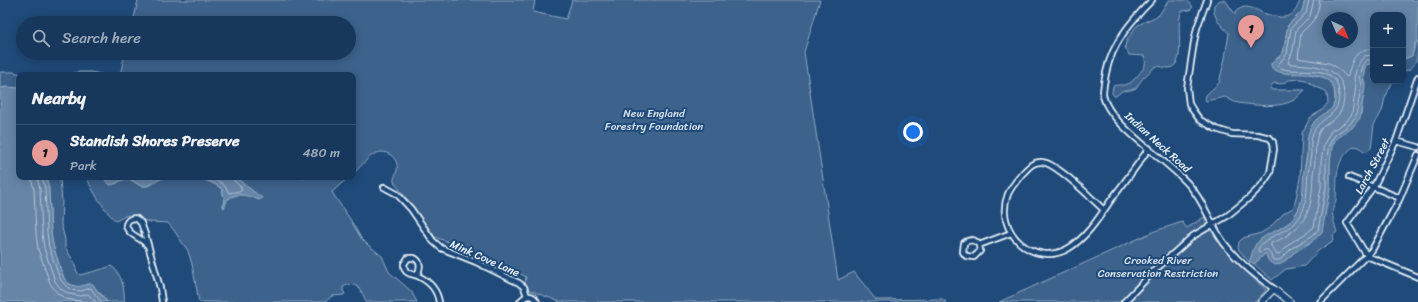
<!DOCTYPE html>
<meta charset="utf-8">
<style>
:root{--surface:#17385c;--page:#244365;--text:#f1f3f6;--muted:#9eacbb;--line:#365272;--accent:#e69b98}
body{margin:0;font-family:Sriracha,sans-serif;background:var(--page);color:var(--text)}
.controls{position:absolute;right:12px;top:12px;display:grid;overflow:hidden;border-radius:8px;box-shadow:0 2px 10px #0003}
.controls button{width:36px;height:36px;display:grid;place-items:center;padding:0;border:0;border-bottom:1px solid var(--line);background:var(--surface);color:var(--text);font:20px sans-serif}
.compass{position:absolute;left:1322px;top:12px;width:36px;height:36px;border-radius:50%;background:var(--surface);box-shadow:0 2px 10px #0003;rotate:136deg}
.you{position:absolute;left:913px;top:132px;width:14px;height:14px;margin:-10px;border:3px solid #fff;border-radius:50%;background:#1a73e8;box-shadow:0 0 0 6px #1a73e833}
.badge{display:grid;place-items:center;width:26px;height:26px;border-radius:50%;background:var(--accent);color:#111;font-size:13px;font-weight:700}
.pin{position:absolute;translate:-50% -33px;filter:drop-shadow(0 1px 2px #0008)}
.pin::after{content:'';position:absolute;top:21px;width:14px;height:12px;background:inherit;clip-path:polygon(0 0,100% 0,50% 100%)}
.list{margin:0;padding:0;list-style:none}
h2{display:flex;justify-content:space-between;align-items:center;height:52px;margin:0;padding:0 16px;font-size:17px}
h2 small{font-size:13px;font-weight:400;color:var(--muted)}
.list li{display:grid;grid-template-columns:26px 1fr auto;gap:12px;align-items:center;box-sizing:border-box;height:56px;padding:0 16px;border-top:1px solid var(--line)}
.list b{display:block;font-size:15px;white-space:nowrap}
.list p{margin:0;font-size:13px;white-space:nowrap;color:var(--muted)}
.list em{font-size:13px;font-style:normal;color:var(--muted)}
.icon{flex:none;width:22px;height:22px;fill:none;stroke:currentColor;stroke-width:2;stroke-linecap:round;stroke-linejoin:round}
.map{position:relative;flex:none;width:1418px;height:302px;overflow:hidden}
.search{position:absolute;background:var(--surface);box-shadow:0 2px 10px #0003;left:16px;top:16px;width:340px;height:44px;display:flex;align-items:center;gap:10px;box-sizing:border-box;padding:0 14px;border-radius:22px;color:var(--muted);font-size:15px}
.panel{position:absolute;background:var(--surface);box-shadow:0 2px 10px #0003;left:16px;top:72px;width:340px;height:108px;border-radius:8px}
.map>svg:first-child{display:block}
.green{fill:#3c628c;stroke:#92aac2}
.water{fill:#6685a7;stroke:#9ab0c7;fill-rule:evenodd}
.lines{fill:none;stroke-linecap:round;stroke-linejoin:round}
.shore{stroke:#b4c6d8;stroke-width:1}
.minor-casing{stroke:#e8f1f8;stroke-width:8}
.tertiary-casing{stroke:#e8f1f8;stroke-width:8}
.minor{stroke:#1f4a7a;stroke-width:4.5}
.tertiary{stroke:#1f4a7a;stroke-width:5.5}
.labels{text-anchor:middle;stroke-width:4;stroke-linejoin:round;paint-order:stroke}
.park-label{font-size:11px;fill:#d7e3ed;stroke:#1f4a7a}
.street-label{font-size:11px;fill:#e8f1f8;stroke:#1f4a7a}
</style>
<div class="map">
<svg width="1418" height="302" viewBox="0 0 1418 302">
<rect width="100%" height="100%" fill="#1f4a7a"/>
<filter id="ink" filterUnits="userSpaceOnUse"><feTurbulence type="fractalNoise" baseFrequency=".025" numOctaves="2"/><feDisplacementMap in="SourceGraphic" scale="8" xChannelSelector="R" yChannelSelector="G"/><feConvolveMatrix kernelMatrix="1 2 1 2 8 2 1 2 1" color-interpolation-filters="sRGB"/></filter>
<g filter="url(#ink)">
<path class="green" d="M138,0H535L533,12L566,19L572,0H820L804,52L838,280L854,272L876,300L942,299L946,302H560L524,288L526,277L492,259L435,237L394,182C393,176 399,171 397,164C396,160 393,156 389,154C374,146 363,165 353,174V75H120L125,53H349V23H133Z
M1169,0H1187L1193,7L1190,10L1182,11C1174,25 1188,65 1169,68C1164,68 1161,66 1156,66L1143,78L1136,88L1131,90L1122,91L1116,96H1114L1112,93L1113,86C1117,84 1123,86 1128,84C1132,83 1144,69 1145,65C1146,62 1145,59 1144,56L1129,55L1125,47L1126,42L1135,28L1138,25L1159,15Z
M1220,0H1225L1235,14L1237,10C1239,9 1243,7 1245,7C1254,7 1259,12 1266,14C1284,19 1294,20 1300,0H1305L1302,11L1288,25L1283,53L1271,64L1288,73H1306L1326,78L1332,83L1334,88L1335,101L1331,110L1321,117L1307,143V153L1304,172L1303,197L1301,206L1290,222L1256,244L1252,257L1249,262L1239,250L1238,247L1239,242L1243,238L1261,233L1269,228L1284,213L1293,208L1295,203L1300,178L1302,133L1310,118L1314,115L1321,111L1328,103L1327,94L1326,91L1316,87L1306,80L1300,79L1289,80L1281,84L1274,83L1270,87L1272,90H1305C1301,93 1298,98 1294,100C1279,109 1254,105 1238,103C1233,102 1229,99 1225,97L1206,101L1205,100L1206,95L1219,83L1225,58L1229,33C1221,26 1212,16 1214,5Z
M1418,41C1418,49 1418,62 1412,67C1410,70 1406,70 1403,72V59C1417,57 1411,48 1418,41Z
M1368,64H1373V81H1393L1385,98L1382,111L1374,125L1371,148L1367,151H1364L1359,147L1354,146C1333,163 1338,176 1336,199C1336,203 1334,205 1333,208C1331,214 1335,226 1337,232L1333,235L1334,240L1318,251L1304,266L1286,269L1272,280L1254,264L1266,253L1268,260L1285,261L1295,252L1314,240L1325,213L1330,188V163L1332,146L1337,138L1346,133L1361,114L1365,83L1363,77L1365,67Z
M0,72H14L24,75H19V88H0Z
M77,72H91L106,75H68Z
M46,177H59L60,179L62,201L61,224L65,239V247L74,262L77,272L80,275C91,272 101,270 111,266C121,271 126,292 124,302H106V300C101,294 96,287 89,284L80,287L73,286L67,282L64,278L53,246L51,233L49,187Z
M87,177H103L105,180L116,184C130,172 134,187 147,186C153,185 158,179 163,178C168,176 193,176 197,177C206,180 215,184 222,189L224,199L223,206L224,208L227,200C238,191 249,196 260,200L251,190L235,177H349L332,192L335,197L350,219L361,238L368,245L382,256L389,272L411,291L417,302H366C362,292 358,279 343,287V291L345,293L344,295L332,296L325,302H199L192,264L188,251L173,229L168,223L149,222L129,215L125,216L116,221C108,215 89,187 87,177Z
M1204,217C1220,249 1240,266 1266,290L1255,302H999L1155,231L1182,222L1187,228Z"/>
<path class="water" d="M1305,0H1418V41L1415,43L1412,56L1403,59V15H1373V64H1368L1365,67L1363,77L1365,86L1360,118L1352,128L1337,138L1332,146L1330,163V188L1322,232L1314,240L1295,252L1281,264L1275,265L1271,263L1268,260L1266,253L1254,264L1249,262C1252,257 1252,248 1257,243C1266,231 1285,231 1294,217C1305,201 1302,189 1304,171C1305,165 1307,159 1307,153C1307,147 1307,141 1308,135C1309,131 1312,124 1315,121C1325,110 1336,114 1335,94C1335,90 1333,85 1331,83C1317,66 1284,81 1271,67V64L1283,53L1288,25L1302,11ZM1328,18H1352V42H1328Z
M7,87L19,88V177H46C51,195 49,214 51,232C52,244 56,254 59,265C62,273 63,282 72,285C80,289 85,283 93,284L97,291L106,300V302H0V88Z
M103,177H165C156,180 148,189 139,185C135,183 132,179 128,179C121,179 118,184 110,185Z
M196,177H235L262,198L259,200C250,196 236,191 228,199C225,202 226,205 224,208L223,206L224,199L222,189L216,184Z"/>
<g class="lines">
<path class="shore" d="M1309,0L1306,13L1291,28L1287,54L1277,66C1291,76 1321,63 1335,80C1338,84 1339,90 1339,95C1339,120 1318,115 1312,136C1310,142 1311,148 1311,154C1310,161 1309,167 1308,173C1306,191 1309,206 1296,222C1286,233 1262,237 1258,250L1259,252C1261,252 1262,251 1264,250C1270,248 1271,256 1273,260H1280L1292,248L1312,236L1318,230L1326,187V162L1329,145L1335,135L1349,125L1356,116L1361,86L1359,76L1362,66L1366,60H1373
M1314,0L1310,16L1296,30L1293,50L1288,63L1290,64C1311,65 1343,65 1344,94C1344,101 1343,108 1339,114C1331,125 1321,122 1317,138C1315,145 1316,152 1315,159C1315,164 1314,169 1313,174C1312,195 1312,216 1294,230C1290,233 1284,238 1279,240C1276,241 1274,242 1271,243V246L1277,255C1282,253 1285,248 1289,244C1297,238 1307,234 1314,227L1321,187V162L1324,144L1331,131L1346,122L1352,114L1356,86L1354,79L1357,66L1364,56L1373,55
M1320,0L1318,10L1315,19L1301,33L1298,58L1329,63L1335,66L1347,77L1348,76C1351,62 1356,47 1373,49
M31,177L34,190L36,234L38,249L50,283L57,293L66,299L87,302
M37,177L40,189L42,233L44,248L55,281L61,289L69,294L80,296L88,294L96,302
M42,177L45,188L47,233L49,247L60,279L65,285L72,290L81,291L91,288L94,293L102,302
M205,177C217,180 223,181 229,193L241,191L242,188L234,181L233,177"/>
<g class="minor-casing">
<path id="minor" d="M1152,0C1132,20 1112,43 1106,73C1105,79 1103,87 1103,94C1106,123 1169,161 1189,185C1203,200 1209,220 1220,237C1233,258 1254,274 1274,289
M1418,77L1396,141L1374,186L1347,223L1367,256L1418,277
M1396,141L1418,147
M1349,177L1400,198
M384,187L397,194L411,209L433,241L441,248L476,262L519,283L524,287L527,296
M1104,210C1092,199 1057,163 1042,162C1033,161 1028,168 1022,174C1017,180 1011,187 1008,194C993,231 1034,269 1069,248C1087,237 1100,216 1111,200C1124,183 1137,166 1149,148
M979,245L980,251L974,257L966,256L963,252L964,243C970,239 975,239 979,245L1011,233
M148,246C142,237 128,236 126,225C127,220 132,217 137,219L141,223L145,234L160,288L162,302
M417,275C421,268 421,261 414,258H408L404,264C404,276 413,273 420,277C431,283 437,290 439,302
M520,302C525,295 532,293 537,302
M1124,302L1156,269L1193,236L1227,216L1249,198L1261,186L1270,173L1274,149L1273,142L1270,138L1258,135L1232,134L1216,129L1200,120L1194,112L1189,104L1187,88L1194,42L1197,28L1207,0
M1320,302L1372,250L1399,200L1418,155"/>
</g>
<g class="tertiary-casing">
<path id="tertiary" d="M1261,302L1274,289L1290,302"/>
</g>
<use href="#minor" class="minor"/>
<use href="#tertiary" class="tertiary"/>
</g>
</g>
<g class="labels">
<g class="park-label">
<text x="654" y="117">New England<tspan x="654" dy="13">Forestry Foundation</tspan></text>
<text x="1158" y="264">Crooked River<tspan x="1158" dy="13">Conservation Restriction</tspan></text>
</g>
<g class="street-label">
<text transform="translate(1158 142) rotate(42)" y="4">Indian Neck Road</text>
<text transform="translate(1372 166) rotate(-62)" y="4">Larch Street</text>
<text transform="translate(485 258) rotate(24)" y="4">Mink Cove Lane</text>
</g>
</g>
</svg>
<div class="controls">
<button>+</button>
<button>−</button>
</div>
<svg class="compass" viewBox="-18 -18 36 36"><path d="M0-13l5 13h-10z" fill="#e53935"/><path d="M0 13l5-13h-10z" fill="#9eacbb"/></svg>
<div class="you"></div>
<div class="pin badge" style="left:1251px;top:48px">1</div>
<div class="search"><svg class="icon" aria-label="search" viewBox="0 0 24 24"><circle cx="10" cy="10" r="6"/><path d="M15 15l6 6"/></svg>Search here</div>
<section class="panel">
<h2>Nearby<small></small></h2>
<ul class="list">
<li><span class="badge">1</span><div><b>Standish Shores Preserve</b><p>Park</p></div><em>480 m</em></li>
</ul>
</section>
</div>
